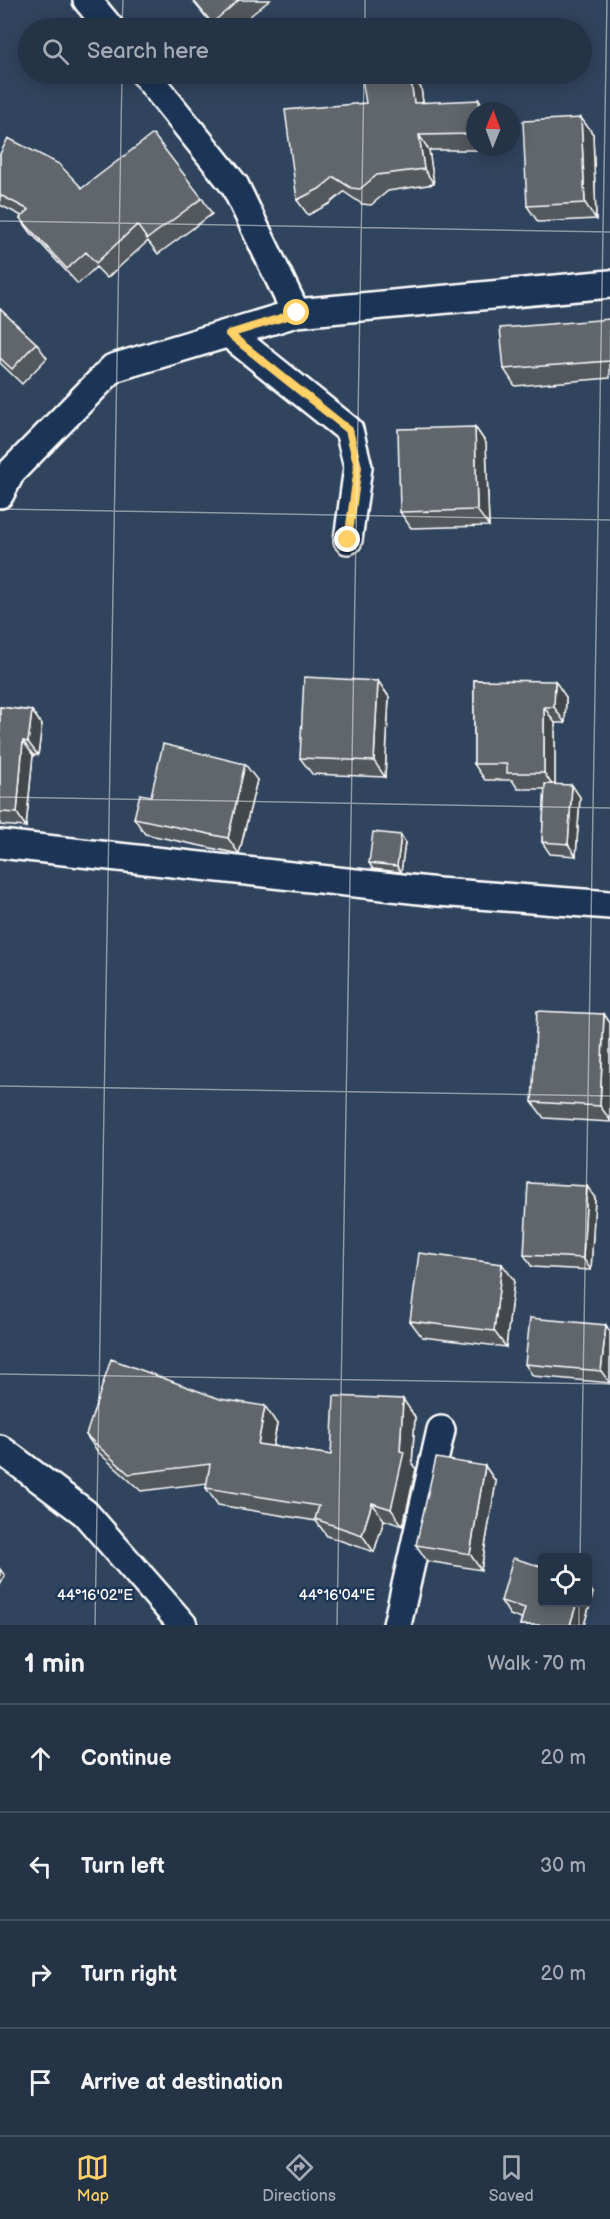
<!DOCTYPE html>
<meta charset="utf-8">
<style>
:root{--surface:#253346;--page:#2d3b4d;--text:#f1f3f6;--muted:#a3aab3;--line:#424e5f;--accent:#ffd166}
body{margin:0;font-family:"Balsamiq Sans",sans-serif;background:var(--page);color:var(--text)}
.controls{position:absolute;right:18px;bottom:18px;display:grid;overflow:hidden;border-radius:6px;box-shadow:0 3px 15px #0003}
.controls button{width:54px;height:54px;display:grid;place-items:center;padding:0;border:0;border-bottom:2px solid var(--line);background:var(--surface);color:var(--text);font:30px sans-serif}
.compass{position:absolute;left:466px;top:102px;width:54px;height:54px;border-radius:50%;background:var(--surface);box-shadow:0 3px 15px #0003;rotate:1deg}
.stop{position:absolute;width:18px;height:18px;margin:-14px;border:4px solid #ffd166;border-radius:50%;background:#fff}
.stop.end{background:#ffd166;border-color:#fff;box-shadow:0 2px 6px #0008}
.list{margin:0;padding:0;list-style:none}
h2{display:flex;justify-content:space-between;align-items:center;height:78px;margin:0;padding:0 24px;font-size:26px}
h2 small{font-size:20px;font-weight:400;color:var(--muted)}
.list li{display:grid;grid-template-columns:39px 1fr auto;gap:18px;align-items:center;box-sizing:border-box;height:108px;padding:0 24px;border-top:2px solid var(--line)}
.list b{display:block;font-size:22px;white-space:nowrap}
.list em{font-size:20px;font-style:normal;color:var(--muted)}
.icon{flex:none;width:33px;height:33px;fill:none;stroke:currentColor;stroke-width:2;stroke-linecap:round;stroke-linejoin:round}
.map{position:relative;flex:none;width:610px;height:1625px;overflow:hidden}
.search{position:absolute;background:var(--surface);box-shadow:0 3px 15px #0003;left:18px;right:18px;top:18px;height:66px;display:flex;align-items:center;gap:15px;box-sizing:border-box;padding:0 21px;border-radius:33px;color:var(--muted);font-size:22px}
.sheet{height:510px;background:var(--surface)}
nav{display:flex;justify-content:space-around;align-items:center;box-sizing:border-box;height:84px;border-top:2px solid var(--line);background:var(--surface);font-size:16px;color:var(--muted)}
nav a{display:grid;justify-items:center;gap:3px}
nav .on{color:var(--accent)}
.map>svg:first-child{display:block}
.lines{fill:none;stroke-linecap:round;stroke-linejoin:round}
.street-casing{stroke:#fff;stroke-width:32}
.street{stroke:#1d3557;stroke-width:27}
.wall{fill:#53585d;stroke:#fff;stroke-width:1.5}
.shaded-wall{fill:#43474c;stroke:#fff;stroke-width:1.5}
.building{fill:#60666c;stroke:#fff;stroke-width:1.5}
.route{stroke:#ffd166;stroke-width:8}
.ticks{fill:none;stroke:#fff;stroke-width:1.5;stroke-opacity:0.45}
.ticks-label{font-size:15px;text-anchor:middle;fill:#fff;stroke:#1d3557;stroke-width:5;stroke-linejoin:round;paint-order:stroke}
</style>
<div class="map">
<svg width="610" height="1625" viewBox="0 0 610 1625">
<rect width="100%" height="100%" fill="#31445d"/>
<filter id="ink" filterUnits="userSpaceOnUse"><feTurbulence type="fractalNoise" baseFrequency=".0167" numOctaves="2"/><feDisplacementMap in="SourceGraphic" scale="12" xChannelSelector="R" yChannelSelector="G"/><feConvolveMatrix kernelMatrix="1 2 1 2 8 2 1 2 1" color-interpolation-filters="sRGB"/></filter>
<g filter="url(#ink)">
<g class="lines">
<g class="street-casing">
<path id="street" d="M87,0L110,28
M145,74L235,186L296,313
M229,334L349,430L358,467L348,540
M0,494L11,472L113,368L296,313L610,284
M0,844L438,892L610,905
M0,1449L85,1513L183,1625
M397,1625L441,1430"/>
</g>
<use href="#street" class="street"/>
</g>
<path class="wall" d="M192,0H270L235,28H215Z
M410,74L421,88L423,102L475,111V147H491V150H429L434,184L388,191L371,205L362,204L344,192L329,204L308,215L297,200L366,103Z
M581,118L593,134L596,219L538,222L527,206Z
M0,154L82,188L202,198L212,214L158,254L148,241L107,278L96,267L78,284L31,233L20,218L22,216L0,205Z
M0,309L36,343L47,358L22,384L0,363Z
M610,319V378L515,386L504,369Z
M475,427L486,443L489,526L411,528L400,512Z
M474,680L566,697L565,723H555V784L580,797L576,856L550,854L542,842L545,789H518L512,780H485L474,764Z
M378,681L389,697L385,777L312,774L300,758Z
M0,707L32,711L42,725L38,755H33L26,827L0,825Z
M257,780L239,854L145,834L134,818L151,796Z
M405,842L401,872L373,869L369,863Z
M604,1014L610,1023V1122L544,1118L532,1102Z
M595,1198L591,1270L532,1267L524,1255Z
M514,1280L506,1347L422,1337L410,1321Z
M606,1325L610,1332V1383L533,1376L525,1364Z
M415,1417L412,1464L416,1469L403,1526L384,1520L374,1552L327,1536L316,1521L218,1505L206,1488L207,1483L141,1491L98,1452L86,1435L277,1424L273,1446L331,1455Z
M485,1466L496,1482L481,1570L427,1561L416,1545Z
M588,1585L593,1593L584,1625H520L522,1619L510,1615L501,1601L588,1602Z"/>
<path class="shaded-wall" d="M410,74L421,88L425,118L414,103Z
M479,100L487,111H480Z
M581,118L593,134L596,219L585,203Z
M419,135L429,150L434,184L424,169Z
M475,427L486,443L489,526L477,510Z
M378,681L389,697L385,777L374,761Z
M555,681L566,697L565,723L554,707Z
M544,707L555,723V789L544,773Z
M32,711L42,725L38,755L28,742Z
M23,741L33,755L26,827L17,813Z
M245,764L257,780L239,854L228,838Z
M572,785L580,797L576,856L568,844Z
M401,835L405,842L401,872L397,866Z
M604,1014L610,1023V1120L600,1106Z
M587,1186L595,1198L591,1270L583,1258Z
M502,1264L514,1280L506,1347L494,1331Z
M606,1325L610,1332V1383L601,1371Z
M403,1399L415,1417L412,1464L416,1469L403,1526L391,1509L400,1451Z
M265,1406L277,1424L270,1461L258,1444Z
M485,1466L496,1482L481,1570L470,1554Z
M372,1503L384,1520L374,1552L362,1535Z
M0,1569L5,1576L0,1585Z
M588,1585L593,1593L584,1625H570L577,1602H588Z"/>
<path class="building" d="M193,0H239L212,23Z
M405,74H410L414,103L479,100L480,111H475V134L419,135L424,169L377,175L360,189L351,188L334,177L319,189L297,200L285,110L366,103L362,79Z
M581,118L585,203L527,206L523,121Z
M153,134L202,198L147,239L137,225L96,263L86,252L67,269L20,218L29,210L0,195V154L8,138L59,164L82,188Z
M0,309L36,343L12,369L0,358Z
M610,319V361L504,369L500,328Z
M475,427L477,510L400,512L398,429Z
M304,677L378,681L374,761L300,758Z
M474,680L555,681L554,707H544V773H507V764H474Z
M0,707L32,711L28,742L23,741L17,813L0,812Z
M163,744L245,764L228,838L134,818L140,794L151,796Z
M545,784L572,785L568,844L542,842Z
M373,832L401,835L397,866L369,863Z
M537,1011L604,1014L600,1106L532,1102Z
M528,1183L587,1186L583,1258L524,1255Z
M419,1253L502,1264L494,1331L410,1321Z
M530,1318L606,1325L601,1371L525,1364Z
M111,1359L220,1399L265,1406L258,1444L331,1455L334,1396L403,1399L400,1451L404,1452L391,1509L372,1503L362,1535L315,1519L319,1506L206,1488L210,1464L129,1474L86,1435Z
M436,1458L485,1466L470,1554L416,1545Z
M513,1558L543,1567V1602H577L570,1625H520L525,1608L501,1601Z"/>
</g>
<g class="lines" filter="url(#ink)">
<path class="route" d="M297,313L229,334L349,430L358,467L348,540"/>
</g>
<path class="ticks" d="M122,28L123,0M365,28V0M0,221L610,232M0,509L610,520M0,797L610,808M0,1086L610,1096M0,1374L610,1384M580,1558L607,0M95,1625L122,74M337,1625L364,74M579,1625V1602"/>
<g class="ticks-label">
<text x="95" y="1600">44°16'02"E</text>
<text x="337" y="1600">44°16'04"E</text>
</g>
</svg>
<div class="controls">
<button><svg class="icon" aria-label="locate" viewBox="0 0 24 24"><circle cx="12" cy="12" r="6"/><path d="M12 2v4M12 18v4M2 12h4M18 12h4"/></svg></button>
</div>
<svg class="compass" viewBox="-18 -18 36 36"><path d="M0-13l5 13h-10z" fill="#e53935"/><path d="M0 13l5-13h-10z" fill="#a3aab3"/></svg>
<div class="stop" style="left:297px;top:313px"></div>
<div class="stop end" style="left:348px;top:540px"></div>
<div class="search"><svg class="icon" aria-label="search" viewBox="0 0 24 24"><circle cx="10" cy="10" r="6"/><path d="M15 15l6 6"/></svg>Search here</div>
</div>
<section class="sheet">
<h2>1 min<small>Walk · 70 m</small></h2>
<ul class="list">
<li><svg class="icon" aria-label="ahead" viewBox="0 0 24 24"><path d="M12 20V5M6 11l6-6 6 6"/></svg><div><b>Continue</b></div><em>20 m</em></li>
<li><svg class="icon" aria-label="left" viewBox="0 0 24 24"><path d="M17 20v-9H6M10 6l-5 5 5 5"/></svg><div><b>Turn left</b></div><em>30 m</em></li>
<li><svg class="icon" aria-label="right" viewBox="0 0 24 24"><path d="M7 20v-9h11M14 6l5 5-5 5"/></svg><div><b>Turn right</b></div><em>20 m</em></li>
<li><svg class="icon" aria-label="arrive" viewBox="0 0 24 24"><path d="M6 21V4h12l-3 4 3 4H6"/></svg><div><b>Arrive at destination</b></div></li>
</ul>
</section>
<nav>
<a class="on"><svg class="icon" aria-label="map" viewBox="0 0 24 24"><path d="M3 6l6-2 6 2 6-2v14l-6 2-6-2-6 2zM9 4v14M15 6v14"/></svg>Map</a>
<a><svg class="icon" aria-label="directions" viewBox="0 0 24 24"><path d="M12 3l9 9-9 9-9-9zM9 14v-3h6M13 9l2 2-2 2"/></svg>Directions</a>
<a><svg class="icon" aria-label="saved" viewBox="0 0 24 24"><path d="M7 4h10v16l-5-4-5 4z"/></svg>Saved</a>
</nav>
